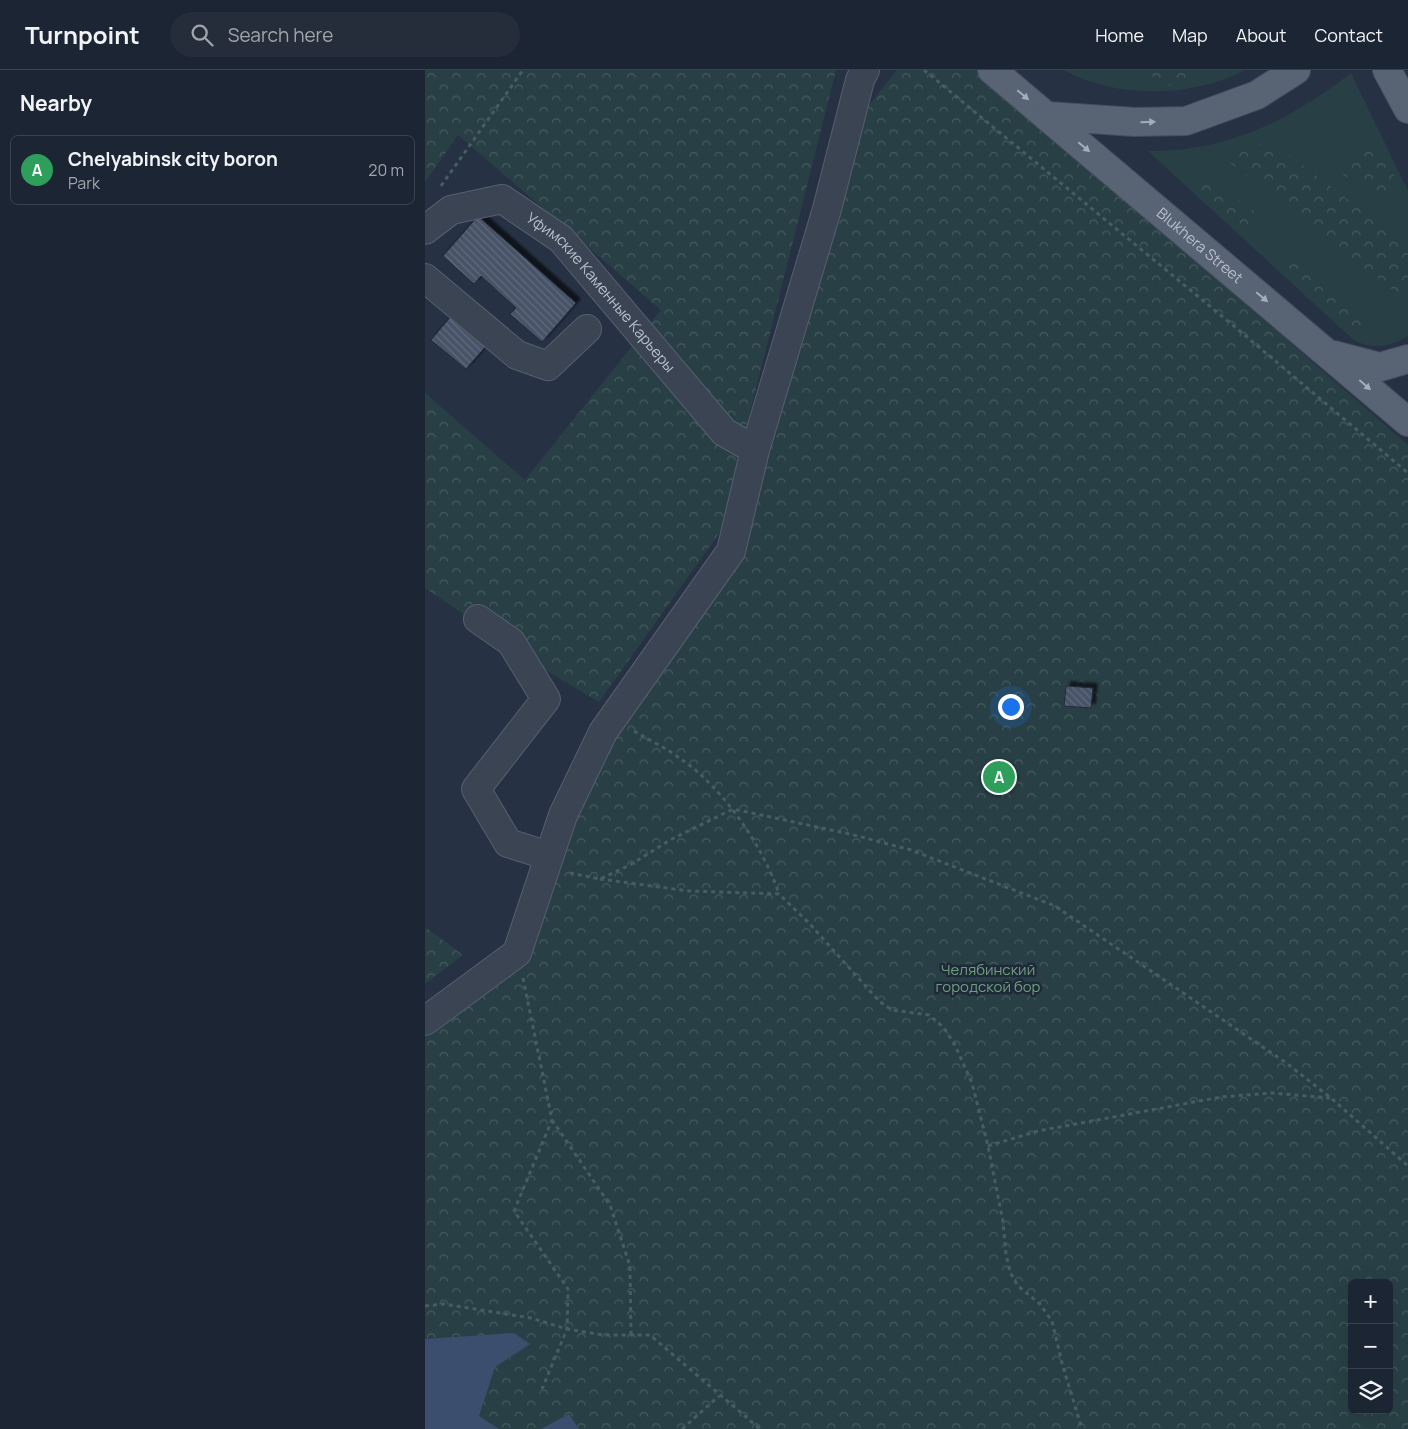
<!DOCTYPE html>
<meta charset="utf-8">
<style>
:root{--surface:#1c2533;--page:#252d3b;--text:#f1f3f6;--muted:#a0a5ac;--line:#3a424e;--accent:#8eb4fc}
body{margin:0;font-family:Manrope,sans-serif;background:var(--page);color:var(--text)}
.controls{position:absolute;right:15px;bottom:15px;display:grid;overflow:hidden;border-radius:8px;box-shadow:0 5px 20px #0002}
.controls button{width:45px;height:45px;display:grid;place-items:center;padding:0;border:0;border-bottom:1px solid var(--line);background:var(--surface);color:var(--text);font:25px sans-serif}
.you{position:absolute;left:585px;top:636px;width:18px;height:18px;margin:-12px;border:4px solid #fff;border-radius:50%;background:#1a73e8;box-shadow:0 0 0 8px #1a73e833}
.badge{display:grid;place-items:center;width:32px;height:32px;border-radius:50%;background:var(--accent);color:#fff;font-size:16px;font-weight:700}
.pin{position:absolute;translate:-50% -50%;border:2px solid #fff;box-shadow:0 1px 5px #0006}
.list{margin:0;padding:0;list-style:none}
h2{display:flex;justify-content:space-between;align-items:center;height:65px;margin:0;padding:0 20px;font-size:21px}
h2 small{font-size:16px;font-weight:400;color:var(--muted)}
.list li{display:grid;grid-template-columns:32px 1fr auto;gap:15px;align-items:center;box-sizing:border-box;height:70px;margin:0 10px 10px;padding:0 10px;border:1px solid var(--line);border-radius:8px}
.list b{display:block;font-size:19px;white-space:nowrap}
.list p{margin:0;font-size:16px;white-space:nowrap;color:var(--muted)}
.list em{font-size:16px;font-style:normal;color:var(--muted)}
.icon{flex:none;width:28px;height:28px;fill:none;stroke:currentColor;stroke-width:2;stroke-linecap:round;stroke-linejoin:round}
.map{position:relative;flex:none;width:983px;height:1359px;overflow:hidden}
header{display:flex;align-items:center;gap:30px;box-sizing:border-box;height:70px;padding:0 25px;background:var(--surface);border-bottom:1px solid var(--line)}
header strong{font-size:24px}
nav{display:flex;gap:28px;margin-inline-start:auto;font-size:18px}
.search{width:350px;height:45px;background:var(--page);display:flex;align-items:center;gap:12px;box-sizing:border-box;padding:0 18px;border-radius:28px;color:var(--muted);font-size:19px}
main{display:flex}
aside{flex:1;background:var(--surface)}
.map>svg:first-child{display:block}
.grass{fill:#284045}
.forest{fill:url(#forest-crowns);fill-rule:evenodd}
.water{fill:#3b4e6d}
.building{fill:url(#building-back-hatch);stroke:#212b3b;filter:url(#shadow)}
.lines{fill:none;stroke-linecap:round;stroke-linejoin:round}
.minor-casing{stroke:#565f6e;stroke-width:30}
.major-casing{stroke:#444d5d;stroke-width:30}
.path{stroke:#465d61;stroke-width:3;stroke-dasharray:4 4;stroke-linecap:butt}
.minor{stroke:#3a4453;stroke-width:28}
.major{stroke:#586373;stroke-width:28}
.oneway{fill:#a5adbb}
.labels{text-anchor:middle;stroke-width:5;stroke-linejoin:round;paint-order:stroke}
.street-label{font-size:15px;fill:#b8bfcd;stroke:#1f2939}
.park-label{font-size:15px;fill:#6e9f7b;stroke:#1f2939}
</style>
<header>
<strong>Turnpoint</strong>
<div class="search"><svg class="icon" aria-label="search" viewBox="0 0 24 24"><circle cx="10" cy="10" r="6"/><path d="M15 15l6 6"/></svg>Search here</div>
<nav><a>Home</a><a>Map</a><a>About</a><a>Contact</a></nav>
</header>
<main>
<aside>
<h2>Nearby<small></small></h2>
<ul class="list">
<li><span class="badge" style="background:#2e9e5b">A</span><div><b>Chelyabinsk city boron</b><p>Park</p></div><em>20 m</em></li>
</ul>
</aside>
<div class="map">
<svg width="983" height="1359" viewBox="0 0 983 1359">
<defs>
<pattern id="forest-crowns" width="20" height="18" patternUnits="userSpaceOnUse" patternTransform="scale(1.25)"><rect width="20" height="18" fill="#284045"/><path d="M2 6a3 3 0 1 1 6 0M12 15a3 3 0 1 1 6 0" fill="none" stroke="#455a5f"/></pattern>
<pattern id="building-back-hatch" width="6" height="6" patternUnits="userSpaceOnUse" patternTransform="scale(1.25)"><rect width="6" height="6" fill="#485368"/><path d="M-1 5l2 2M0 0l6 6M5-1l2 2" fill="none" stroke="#606a7c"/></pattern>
<filter id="shadow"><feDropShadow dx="4.5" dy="-4.5" stdDeviation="1" flood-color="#0009"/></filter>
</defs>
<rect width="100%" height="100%" fill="#263144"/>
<path class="grass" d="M639,0H820C768,28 690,29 639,0Z
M926,3L983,121V266C970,275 948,280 933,272C925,268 918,260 911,254L723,81C802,82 865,50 926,3Z"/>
<path class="forest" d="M0,0H411L295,462L174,632L119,599L0,518V323L100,410L236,240L33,65L0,112Z
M472,0H551L983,375V1359H0V963L100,883L144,747L187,668L311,486L438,43ZM927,1213H964V1340H927Z
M726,0H770L752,18L728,9Z
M845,70L983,176V223H971L800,89Z
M945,70L974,113L956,124L916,104Z
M778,103L832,143L827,159L788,140L767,119Z
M870,188L945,252L923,262L851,196Z
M0,859H3L38,885L0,914Z"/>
<path class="water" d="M89,1263L105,1274L70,1297L54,1346L74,1359H0V1269Z
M144,1344L154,1359H116Z"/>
<path class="building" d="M53,146L151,233L117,272L85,244L91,238L56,206L49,214L18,186Z
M27,245L62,275L41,299L6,270Z
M641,616L668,618L666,638L639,636Z"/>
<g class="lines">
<g class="minor-casing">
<g id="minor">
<path id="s1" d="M0,160L26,140L77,129L136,169L299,362L330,380"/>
<path d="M0,208L92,285L123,296L162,259"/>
<path d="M53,549L86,572L121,629L51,719L83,773L124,786"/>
<path d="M0,951L92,883L138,745L178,662L306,481L330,380L402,139L435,10L440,0"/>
</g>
</g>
<g class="major-casing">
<g id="major">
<path id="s2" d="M567,0L983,352"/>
<path d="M962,0L983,39"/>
<path d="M622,46L710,52L761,51L832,25L871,0"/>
<path d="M909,285L955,297L983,289"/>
</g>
</g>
<path class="path" d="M499,0L810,257L983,403
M16,116L98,0
M209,661C224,670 241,678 256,689C298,718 338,776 354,824
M145,803L175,809L205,795L245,770L308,739L425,764L486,780L630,836L860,992L906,1028L983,1096
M175,809L264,821L354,824L383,852L454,931L467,940L504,945L518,957L529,973L547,1013L563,1076L578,1152L581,1184L585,1202L593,1216L615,1234L627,1251L638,1297L657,1359
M98,908L127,1050L89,1141L143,1219L142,1259L117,1319
M127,1050L185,1135L205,1196L206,1265
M563,1076L613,1061L796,1027L847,1023L905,1028
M0,1236L19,1234L106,1248L142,1259L178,1265H225L335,1359
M257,1359L294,1326"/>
<use href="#minor" class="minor"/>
<use href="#major" class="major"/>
</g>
<defs><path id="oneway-solid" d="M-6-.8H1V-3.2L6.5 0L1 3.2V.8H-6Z" transform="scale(1.25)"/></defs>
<g class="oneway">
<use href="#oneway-solid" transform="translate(598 25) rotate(40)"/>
<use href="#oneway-solid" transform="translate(723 52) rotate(-1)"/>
<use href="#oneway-solid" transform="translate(659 77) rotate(40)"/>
<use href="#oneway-solid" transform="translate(837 227) rotate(40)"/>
<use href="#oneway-solid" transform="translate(940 315) rotate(41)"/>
</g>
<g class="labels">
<g class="street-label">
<text dy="5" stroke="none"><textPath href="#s2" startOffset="272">Blukhera Street</textPath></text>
<text dy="5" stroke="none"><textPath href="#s1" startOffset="222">Уфимские Каменные Карьеры</textPath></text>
</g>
<g class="park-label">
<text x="563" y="905">Челябинский<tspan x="563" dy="17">городской бор</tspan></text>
</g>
</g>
</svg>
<div class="controls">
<button>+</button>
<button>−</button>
<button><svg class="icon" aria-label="layers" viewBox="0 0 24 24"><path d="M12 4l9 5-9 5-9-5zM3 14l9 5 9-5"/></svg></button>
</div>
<div class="you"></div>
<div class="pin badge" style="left:574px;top:707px;background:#2e9e5b">A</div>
</div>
</main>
